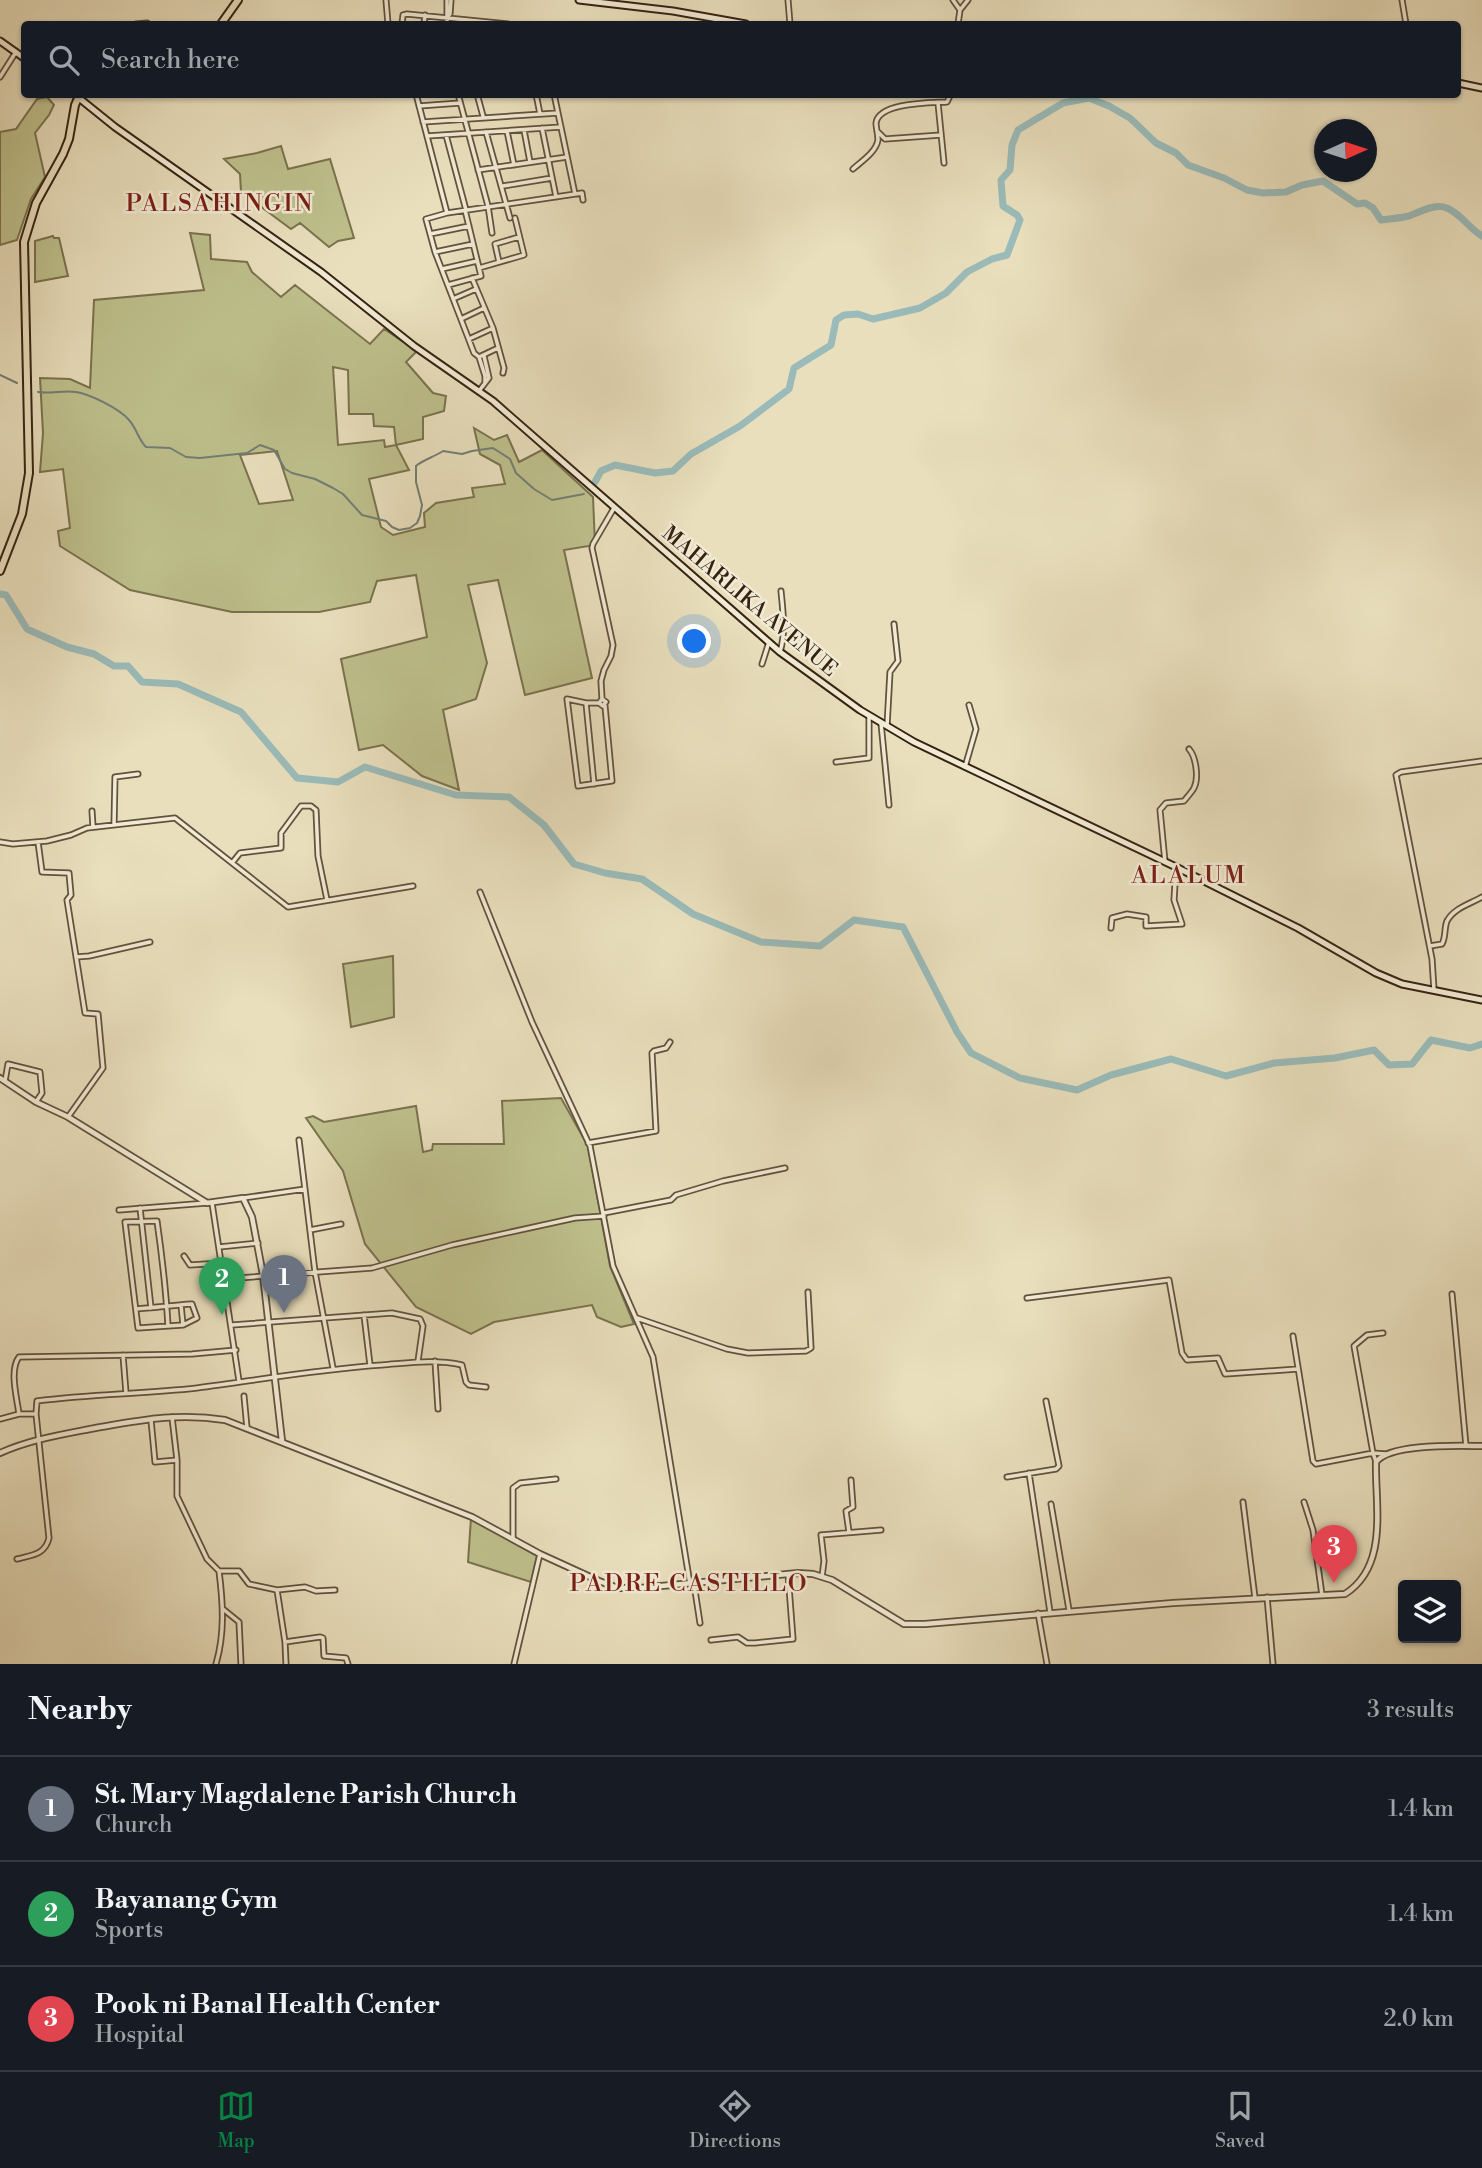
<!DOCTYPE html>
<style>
:root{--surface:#171b24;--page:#20242c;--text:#f1f3f6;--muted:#9ea1a6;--line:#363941;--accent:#0b8043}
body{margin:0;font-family:"Libre Bodoni",serif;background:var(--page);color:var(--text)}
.controls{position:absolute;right:21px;bottom:21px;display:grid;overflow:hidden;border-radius:7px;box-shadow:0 2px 5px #0004}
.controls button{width:63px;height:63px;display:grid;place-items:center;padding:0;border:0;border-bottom:2px solid var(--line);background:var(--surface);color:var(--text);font:35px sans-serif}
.compass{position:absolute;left:1314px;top:119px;width:63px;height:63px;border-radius:50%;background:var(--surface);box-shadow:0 2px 5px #0004;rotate:87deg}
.you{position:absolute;left:695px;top:642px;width:24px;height:24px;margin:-18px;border:5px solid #fff;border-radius:50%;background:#1a73e8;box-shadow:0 0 0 10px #1a73e833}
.badge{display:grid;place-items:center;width:46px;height:46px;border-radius:50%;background:var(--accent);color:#fff;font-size:23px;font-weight:700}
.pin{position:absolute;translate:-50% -58px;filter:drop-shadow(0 2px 4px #0008)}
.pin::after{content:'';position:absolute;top:37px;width:24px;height:21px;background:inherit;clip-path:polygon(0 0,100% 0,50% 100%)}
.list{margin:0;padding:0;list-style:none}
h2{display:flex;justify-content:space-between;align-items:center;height:91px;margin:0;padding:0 28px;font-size:30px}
h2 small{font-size:23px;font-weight:400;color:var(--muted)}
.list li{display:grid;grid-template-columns:46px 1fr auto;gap:21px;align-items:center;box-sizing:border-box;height:105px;padding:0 28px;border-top:2px solid var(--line)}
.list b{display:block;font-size:26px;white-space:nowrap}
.list p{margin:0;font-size:23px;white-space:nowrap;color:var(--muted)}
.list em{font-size:23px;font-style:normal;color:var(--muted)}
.icon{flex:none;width:38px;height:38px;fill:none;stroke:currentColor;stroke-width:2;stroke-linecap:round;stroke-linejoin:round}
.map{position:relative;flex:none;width:1482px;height:1664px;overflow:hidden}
.search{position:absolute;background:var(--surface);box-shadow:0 2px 5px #0004;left:21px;right:21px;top:21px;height:77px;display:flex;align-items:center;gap:18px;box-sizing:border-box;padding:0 24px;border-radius:7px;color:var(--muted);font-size:26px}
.sheet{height:406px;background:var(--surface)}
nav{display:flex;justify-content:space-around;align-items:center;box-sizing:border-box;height:98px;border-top:2px solid var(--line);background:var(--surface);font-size:19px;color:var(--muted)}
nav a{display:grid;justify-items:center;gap:4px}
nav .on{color:var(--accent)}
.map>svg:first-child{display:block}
.green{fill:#bec08c;stroke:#7a724f;stroke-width:2;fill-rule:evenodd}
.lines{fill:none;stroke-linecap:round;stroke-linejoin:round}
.stream{stroke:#727e76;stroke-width:2}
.river{stroke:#9abbb9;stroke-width:7}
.minor-casing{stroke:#62523d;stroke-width:7}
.tertiary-casing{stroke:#62523d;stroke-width:8}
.secondary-casing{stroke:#352312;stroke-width:9}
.primary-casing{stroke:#352312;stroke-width:10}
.minor{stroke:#f1ead4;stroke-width:3.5}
.tertiary{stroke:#f1ead4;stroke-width:4.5}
.secondary{stroke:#f1ead4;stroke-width:5}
.primary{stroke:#e9dfbd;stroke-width:6}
.labels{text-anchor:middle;stroke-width:5;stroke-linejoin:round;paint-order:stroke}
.street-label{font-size:21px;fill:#352312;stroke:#f1ead4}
.quarter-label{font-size:24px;letter-spacing:2px;fill:#7a1f14;stroke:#f1ead4}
</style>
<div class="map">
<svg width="1482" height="1664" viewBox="0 0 1482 1664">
<rect width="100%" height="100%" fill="#e9dfbd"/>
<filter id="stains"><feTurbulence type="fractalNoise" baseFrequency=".00286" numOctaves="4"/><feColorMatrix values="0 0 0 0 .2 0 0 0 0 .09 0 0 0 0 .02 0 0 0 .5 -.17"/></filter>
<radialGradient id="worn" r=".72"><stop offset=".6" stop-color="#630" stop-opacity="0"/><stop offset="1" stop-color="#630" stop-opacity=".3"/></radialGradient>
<path class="green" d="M47,97L54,105L49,115L35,133L45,177L31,199L17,240L0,245V132L16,129L37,99Z
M281,146L288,169L330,159L354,238L338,241L329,247L300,223L291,229L241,192L240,174L224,159L257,153Z
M190,233L210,235L211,259L247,262L252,272L281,297L295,285L370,344L384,329L417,351L406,362L433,393L446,396L444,411L423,417V439L396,445L409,470L369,479L381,527L393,535L425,527L424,513L436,503L474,497L472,488L505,484L500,465L480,454L474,428L494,440L507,435L519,462L542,450L593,497L595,545L564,550L592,678L525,695L498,580L468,585L487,663L476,699L443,710L459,790L422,776L383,745L359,750L341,659L427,637L416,575L377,581L370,602L319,612H232L130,590L60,546L58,531L70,528L63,469L40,472L43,433L40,378L70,379L90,388L94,300L204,290ZM333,367L348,370L349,414H373L374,426L394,427L396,445L385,447L384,440L338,445ZM277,451L293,500L259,504L240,455Z
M53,236L54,238H59L68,276L35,282V241Z
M393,956L394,1017L351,1027L343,964Z
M561,1098L588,1146L610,1266L634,1324L621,1327L597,1317L592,1305L494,1322L471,1334L416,1307L365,1244L343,1171L306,1118L313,1116L324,1122L416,1106L423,1152L432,1150L433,1144H504L502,1101Z
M471,1518L537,1556L531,1582L468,1562Z"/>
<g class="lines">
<path class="stream" d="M0,375L17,383
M38,392C51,394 63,390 76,392C90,394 120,409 129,420C137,429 138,439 146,447L170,448L186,457L200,458L247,453L260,445L274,450L285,469L292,473L315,479L333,488L343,494L362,515L386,521L392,527L399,530L410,528L417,523L420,516L422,505L416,482V466C423,460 434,457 443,451L462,454L472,451L493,448L510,459L516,473L534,489L552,500L584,494"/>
<path class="river" d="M595,482L601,471L615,465L655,473L673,471L691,454L740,426L789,389L794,368L831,345L836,320L844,315L858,314L873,319L920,308L946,293L967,272L992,259L1007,255L1020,220L1017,215L1003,206L1001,180L1010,170L1012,145L1018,130L1063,103L1089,98L1109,106L1130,118L1156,143L1176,153L1188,165L1224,178L1247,190L1263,193L1286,192L1302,185L1323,181L1357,204L1365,203L1373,208L1381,220C1390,219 1400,218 1409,216C1420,212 1435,203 1447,208C1461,214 1469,228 1482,236
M0,594L6,595L27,629L67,647L94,654L114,666H128L142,682L178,684L241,712L297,778L338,782L365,767L456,795L509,797L544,825L574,864L605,873L642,879L693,914L761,942L820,946L854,920L903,927L957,1032L971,1053L1020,1078L1077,1090L1111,1075L1171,1059L1226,1076L1274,1063L1335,1058L1374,1050L1389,1065L1412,1064L1431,1040L1470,1048L1482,1044"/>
<g class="minor-casing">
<path id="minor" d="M386,0L388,24
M788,0L790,24
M953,0L960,10
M1402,0L1406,24
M447,17L450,14L451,0
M136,24L147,23
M402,24L403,15L407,14L508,24
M424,24L425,15
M447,24V0
M958,24L960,10L968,0
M0,77L16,52
M416,94L447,213
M458,94L488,206L492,233
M477,94L483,116
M536,94L540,114
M554,94L575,194
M938,103L944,163
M419,106L460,103
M423,122L558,113
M542,128L556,197
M524,130L530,162
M507,131L514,165
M877,131L885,139L941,135
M486,132L510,218
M446,135L466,210
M427,136L561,127
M853,169C862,161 876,152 878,140C878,134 876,128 876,123C879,102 931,103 947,102L951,94
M478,170L567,157
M503,186L552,178
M430,234L469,226
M435,252L473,244
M499,262L495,244L519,237
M479,268L524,255L515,218
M442,269L477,261
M472,278L493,328L504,368L503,373
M448,285L481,276L465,210
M453,299L476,289
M461,319L484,308
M469,339L493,328
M498,348L479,357L474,353L435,252L426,219L447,213L582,193L583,200
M479,357L485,376V383
M479,391L489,378L484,356
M780,652C786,632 783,612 781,591
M762,664L769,642
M602,699L606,702L603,706L599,703L602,699L601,681L604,670L611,656L613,645L592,548L593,544L614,508
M586,703L594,784
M599,703H586L567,699L578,786L612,781L605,706
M881,723L889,805
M887,726L890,672L898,661L894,624
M836,762L869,758V715
M965,767L976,729L969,705
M92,811L93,827
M114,825L115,777L138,774
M0,842L13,844L47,841L71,835L87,828L175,818L288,907L413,886
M38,842L42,872L69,873L71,895L67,900L85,1013L98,1014L103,1068L68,1117
M1165,862L1160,810L1166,803L1184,801C1187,797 1192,792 1194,788C1199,778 1196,757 1189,749
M232,863L240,853L281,848V833L301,806H311L316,810L318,856L327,900
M480,892L532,1022L590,1146L613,1266L653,1357L690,1584
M1111,928L1112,918L1127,914L1146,917V926L1182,924L1174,900L1176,867
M1430,946L1442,944C1446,937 1444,928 1447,921C1454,908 1470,904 1482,897
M76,957L89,956L150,942
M1434,990L1432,959L1396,775L1401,772L1482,761
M5,1081L8,1064L40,1072L42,1093L36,1102
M299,1140L315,1272L333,1368
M588,1143L656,1131L652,1053L654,1051L666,1048L670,1042
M243,1198L305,1189
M212,1203L239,1381
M140,1208L151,1308
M119,1210L207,1203
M604,1213L671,1200L676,1195L723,1181L785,1168
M310,1230L341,1224
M219,1247L258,1243
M184,1256L190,1265L222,1263
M225,1279L372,1268L452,1245L543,1225L575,1218L604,1216
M1452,1294L1466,1446
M1027,1298L1169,1280L1182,1353L1187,1360L1218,1358L1225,1374L1298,1369
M181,1305L183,1325
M136,1309C154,1308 173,1305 192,1304L197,1318L183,1325L138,1328L125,1222L157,1221C162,1256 166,1291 168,1326
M364,1315L370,1365
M637,1318L727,1349L748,1353L806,1351L811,1348L808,1292
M232,1325L392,1313L420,1319L423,1326L418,1361
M1383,1333L1367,1335L1354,1346L1373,1453L1386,1454
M1293,1336L1313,1461L1316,1464L1373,1453L1376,1462
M123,1355L126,1393
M435,1361L438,1409
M244,1396L247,1428
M19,1414C17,1398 9,1370 19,1357L192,1354L236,1350
M172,1417L177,1460V1496L207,1559L219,1571H239L249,1584L277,1590L285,1642L320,1637L323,1638L324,1656L346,1658L348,1664
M0,1419L19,1414H36L37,1401C90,1394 143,1394 197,1388C258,1380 320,1369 382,1365C409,1363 435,1359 462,1365L466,1382L469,1385L486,1387
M151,1420L155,1462L177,1460
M1029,1473L1050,1612
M1007,1477L1056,1469L1059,1466L1046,1401
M1243,1502L1255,1598
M1304,1502L1313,1530L1322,1595
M1051,1504L1069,1610
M849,1532L846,1511L853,1507L851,1480
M513,1539V1488L520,1483L556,1479
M17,1559C32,1555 45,1555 49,1538L36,1414
M822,1577L824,1561L821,1535L881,1530
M694,1584L700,1623
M277,1590L305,1587L316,1591L335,1590
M1267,1597L1273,1664
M223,1609L239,1622L241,1664
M1038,1613L1047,1664
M711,1640L738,1637L747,1643H755L793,1639L788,1574
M285,1642L286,1664
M216,1664C225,1633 223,1603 219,1571
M514,1664L540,1554"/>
</g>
<g class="tertiary-casing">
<path id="tertiary" d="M0,1078L36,1102L68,1117L207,1203L243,1198L252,1217L263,1275L282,1441
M0,1453C29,1440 59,1435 90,1429C137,1421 176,1412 225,1420L472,1517L540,1554L599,1581L618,1588H640L798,1573L813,1574L832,1580L904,1624H925L1173,1603L1345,1594C1389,1566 1375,1506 1376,1462C1390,1443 1459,1446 1482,1446"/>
</g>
<g class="secondary-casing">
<path id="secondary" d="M579,0L673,11L746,24
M0,41L24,58
M1458,83L1482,88
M74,94L115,127L321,272L414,346L493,401L780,652L860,710L914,742L1176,867L1298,928L1376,973L1402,984L1482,1000"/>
</g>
<g class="primary-casing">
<path id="primary" d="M221,24L238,0
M0,571L22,514L29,473L24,242L36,203L63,154L69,139L75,105L80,94"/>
</g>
<use href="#minor" class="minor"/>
<use href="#tertiary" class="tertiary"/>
<use href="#secondary" class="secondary"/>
<use href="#primary" class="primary"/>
</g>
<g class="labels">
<g class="street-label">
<text transform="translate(750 601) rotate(40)" y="7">MAHARLIKA AVENUE</text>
</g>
<g class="quarter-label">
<text x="220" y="211">PALSAHINGIN</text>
<text x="1189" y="883">ALALUM</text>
<text x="689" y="1591">PADRE CASTILLO</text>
</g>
</g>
<rect width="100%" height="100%" filter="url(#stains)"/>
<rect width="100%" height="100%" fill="url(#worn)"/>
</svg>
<div class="controls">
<button><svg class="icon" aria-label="layers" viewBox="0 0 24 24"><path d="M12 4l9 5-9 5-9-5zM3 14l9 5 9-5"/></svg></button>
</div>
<svg class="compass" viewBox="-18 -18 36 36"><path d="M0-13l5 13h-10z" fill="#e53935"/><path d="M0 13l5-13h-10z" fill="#9ea1a6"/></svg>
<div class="you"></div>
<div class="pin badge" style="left:284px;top:1313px;background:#6b7280">1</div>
<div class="pin badge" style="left:222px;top:1315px;background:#2e9e5b">2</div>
<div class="pin badge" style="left:1334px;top:1583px;background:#e0444e">3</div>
<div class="search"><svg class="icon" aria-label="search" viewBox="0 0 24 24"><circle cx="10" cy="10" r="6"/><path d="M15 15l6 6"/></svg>Search here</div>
</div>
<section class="sheet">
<h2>Nearby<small>3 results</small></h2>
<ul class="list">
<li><span class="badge" style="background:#6b7280">1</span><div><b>St. Mary Magdalene Parish Church</b><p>Church</p></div><em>1.4 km</em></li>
<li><span class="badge" style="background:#2e9e5b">2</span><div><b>Bayanang Gym</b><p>Sports</p></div><em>1.4 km</em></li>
<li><span class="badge" style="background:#e0444e">3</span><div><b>Pook ni Banal Health Center</b><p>Hospital</p></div><em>2.0 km</em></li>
</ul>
</section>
<nav>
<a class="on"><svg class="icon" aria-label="map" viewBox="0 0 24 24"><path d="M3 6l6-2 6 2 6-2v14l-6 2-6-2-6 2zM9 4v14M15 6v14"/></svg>Map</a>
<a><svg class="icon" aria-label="directions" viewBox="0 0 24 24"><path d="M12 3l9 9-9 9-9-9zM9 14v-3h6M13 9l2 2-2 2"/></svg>Directions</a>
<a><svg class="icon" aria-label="saved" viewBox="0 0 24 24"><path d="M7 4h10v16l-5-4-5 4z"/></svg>Saved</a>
</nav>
